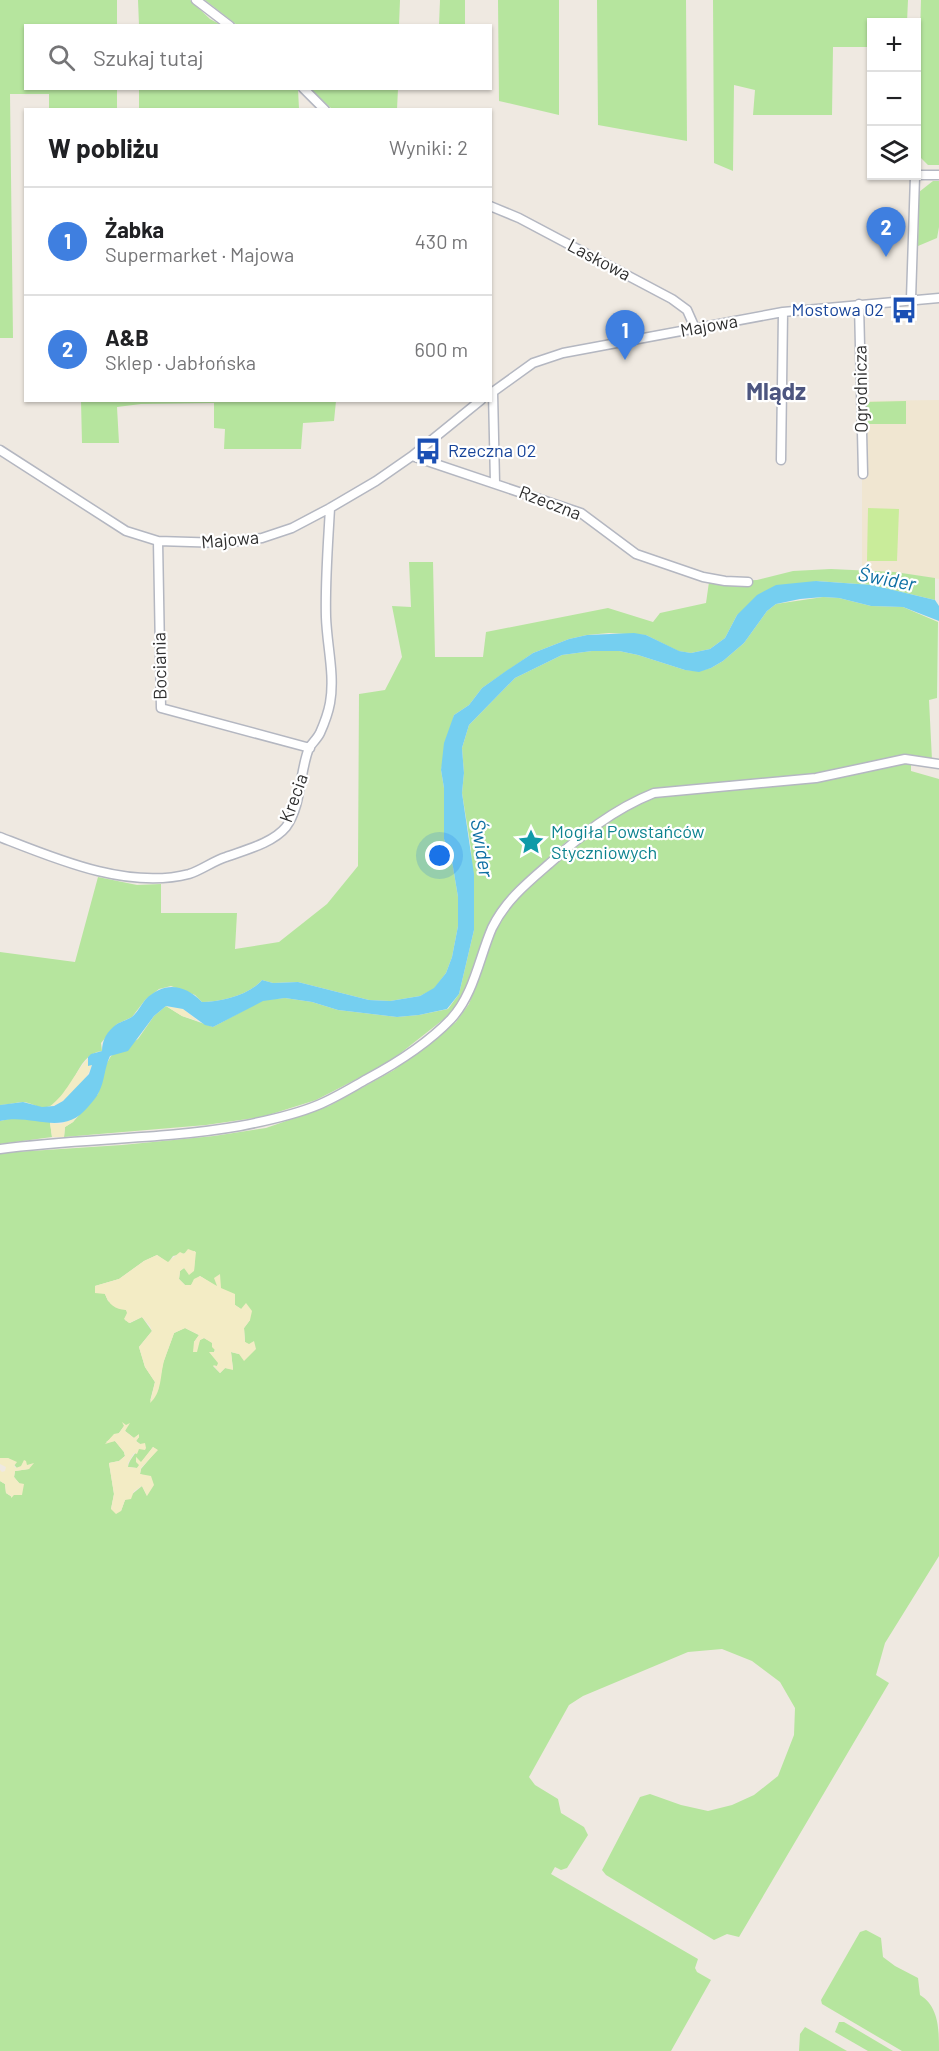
<!DOCTYPE html>
<html lang="pl">
<meta charset="utf-8">
<style>
:root{--surface:#fff;--page:#f6f6f6;--text:#202124;--muted:#757577;--line:#e0e0e0;--accent:#0f766e}
body{margin:0;font-family:Barlow,sans-serif;background:var(--page);color:var(--text)}
.controls{position:absolute;right:18px;top:18px;display:grid;overflow:hidden;border-radius:0px;box-shadow:0 2px 4px #0004}
.controls button{width:54px;height:54px;display:grid;place-items:center;padding:0;border:0;border-bottom:2px solid var(--line);background:var(--surface);color:var(--text);font:30px sans-serif}
.you{position:absolute;left:440px;top:856px;width:21px;height:21px;margin:-15px;border:4px solid #fff;border-radius:50%;background:#1a73e8;box-shadow:0 0 0 9px #1a73e833}
.badge{display:grid;place-items:center;width:39px;height:39px;border-radius:50%;background:var(--accent);color:#fff;font-size:20px;font-weight:700}
.pin{position:absolute;translate:-50% -50px;filter:drop-shadow(0 2px 3px #0008)}
.pin::after{content:'';position:absolute;top:32px;width:21px;height:18px;background:inherit;clip-path:polygon(0 0,100% 0,50% 100%)}
.list{margin:0;padding:0;list-style:none}
h2{display:flex;justify-content:space-between;align-items:center;height:78px;margin:0;padding:0 24px;font-size:26px}
h2 small{font-size:20px;font-weight:400;color:var(--muted)}
.list li{display:grid;grid-template-columns:39px 1fr auto;gap:18px;align-items:center;box-sizing:border-box;height:108px;padding:0 24px;border-top:2px solid var(--line)}
.list b{display:block;font-size:22px;white-space:nowrap}
.list p{margin:0;font-size:20px;white-space:nowrap;color:var(--muted)}
.list em{font-size:20px;font-style:normal;color:var(--muted)}
.icon{flex:none;width:33px;height:33px;fill:none;stroke:currentColor;stroke-width:2;stroke-linecap:round;stroke-linejoin:round}
.map{position:relative;flex:none;width:939px;height:2051px;overflow:hidden}
.search{position:absolute;background:var(--surface);box-shadow:0 2px 4px #0004;left:24px;top:24px;width:468px;height:66px;display:flex;align-items:center;gap:15px;box-sizing:border-box;padding:0 21px;border-radius:0px;color:var(--muted);font-size:22px}
.panel{position:absolute;background:var(--surface);box-shadow:0 2px 4px #0004;left:24px;top:108px;width:468px;height:294px;border-radius:0px}
.map>svg:first-child{display:block}
.education{fill:#f0e6d1}
.green{fill:#b6e59e;fill-rule:evenodd}
.sand{fill:#f3ecc5}
.pitch{fill:#c9ec9a}
.water{fill:#75cff0}
.lines{fill:none;stroke-linecap:round;stroke-linejoin:round}
.minor-casing{stroke:#b4b7c1;stroke-width:11}
.minor{stroke:#fff;stroke-width:8}
.labels{text-anchor:middle;stroke-width:4.5;stroke-linejoin:round;paint-order:stroke}
.street-label{font-size:18px;fill:#2e2e2e;stroke:#fff}
.transit-label{font-size:18px;fill:#164399;stroke:#fff;text-anchor:end}
.culture-label{font-size:18px;fill:#0d838f;stroke:#fff;text-anchor:start}
.water-label{font-size:20px;font-style:italic;fill:#0d6fa3;stroke:#fff}
.district-label{font-size:24px;font-weight:bold;fill:#4d5680;stroke:#fff}
</style>
<div class="map">
<svg width="939" height="2051" viewBox="0 0 939 2051">
<rect width="100%" height="100%" fill="#efe9e1"/>
<path class="education" d="M939,400V579L895,572L862,571V401Z"/>
<path class="green" d="M0,0H117V25L26,26V88L117,89V109H49V94H10L13,338H0Z
M138,0H190L210,19L221,25H139Z
M205,0H400L399,25H237Z
M440,0H465V25H439Z
M498,0H559V115L499,101Z
M597,0H686L687,141L598,125Z
M713,0H908L907,22H872L871,77H869V47H833L832,115H753L755,90L734,85L733,171L714,163Z
M921,0H939V165H928L917,154Z
M139,89H298L299,109H139Z
M310,89H398L397,109H332Z
M933,181H939V227L937,238L918,246L919,192Z
M81,401V400L336,401L334,421L303,423L301,449H224L225,429L214,428V403L141,404L117,407L119,443H82Z
M906,401V424H865V402Z
M409,562H433L435,657H483L486,632L608,608L653,622L660,613L706,603L709,582L757,580L793,571L831,569L895,572L935,578V600L872,585L816,581L737,615L725,638L710,649L691,653L678,651L646,635L609,633L587,635L569,639L533,653L482,688L469,705L454,715L441,770L444,788V839L452,861L458,897V926L452,957L446,973L434,989L420,996L390,1001L369,1000L298,982L273,983L262,980C250,995 220,1002 202,1002L195,995L171,986L159,989L145,1000L132,1017L117,1024L101,1043L102,1051C73,1054 75,1101 47,1107C39,1109 32,1103 24,1102C16,1102 8,1105 0,1105V952L75,962L98,877L137,885L161,884V913H237L235,949L279,942L327,904L358,866L359,694L385,690L402,657L392,606L411,607Z
M823,597L839,598L871,606L903,607L938,622L937,698L929,700L932,760L815,774L652,790L610,811L565,843L518,885L488,926L461,999L449,1015L388,1063L316,1100L262,1117L206,1125L64,1137L65,1127L73,1122L98,1094L104,1068L111,1056L138,1039L154,1016L166,1006L182,1016L213,1027L263,1000L285,998L312,1002L338,1010L397,1017L419,1015L448,1009L459,994L474,930L471,849L462,793L464,773L462,748L469,725L515,678L562,655L592,651H619L638,655L685,670L699,671L711,668L723,661L744,643L767,611L776,604Z
M906,763L911,764V771L939,779V1556L885,1643L876,1675L889,1683L739,1937L727,1934L714,1940L606,1875L602,1870L640,1797L650,1794L681,1805L708,1811L732,1805L754,1795L778,1776L794,1735L795,1708L780,1682L752,1661L722,1649L688,1652L583,1696L569,1705L529,1777L535,1785L558,1799L561,1813L584,1827L588,1835L567,1868L561,1870L555,1867L551,1874L698,1959L695,1968L697,1972L711,1980L671,2051H0V1481L5,1484L6,1493L12,1497L19,1483L14,1477L15,1471L29,1469L30,1465L17,1468L8,1458H0V1153L122,1145L214,1136L266,1128L329,1106L394,1070L456,1022L469,1004L496,930L507,912L524,892L571,849L614,817L654,798L818,782ZM195,1251L194,1271L184,1268L180,1271L179,1279L185,1285H191L200,1276L234,1298L235,1305L241,1309L250,1320L244,1328L245,1342L249,1345L239,1354L231,1352L233,1369L225,1368L220,1373L213,1366H217L219,1363L210,1352H214L215,1349L213,1343L204,1338L200,1340L194,1352V1342L199,1335L185,1328L174,1333L163,1363L158,1390L150,1401L155,1382L145,1367L139,1347L152,1331L142,1317L130,1323L125,1320L128,1313L126,1310L108,1301L105,1294L95,1286L119,1279L144,1261L157,1255L168,1263L173,1256ZM124,1426L126,1427L125,1431L134,1438L138,1435L139,1437L136,1441L140,1444C138,1453 129,1458 128,1467L137,1468L140,1465L136,1457L141,1463L153,1447L157,1450L141,1469L140,1474L145,1476L147,1496L142,1486L125,1500L121,1511L111,1509L114,1494L109,1463L119,1461L125,1456L124,1452L115,1441L106,1442L119,1433Z
M9,1119H27L50,1122L52,1137L0,1144V1121Z
M866,1930L881,1938L883,1957L895,1966L918,1978L920,1995C939,2007 939,2029 939,2051H902L822,2004L821,2000L860,1932Z
M839,2022H844L893,2051H868L835,2032Z
M805,2027L847,2051H799L800,2034Z"/>
<path class="sand" d="M166,1006L183,1009L198,1021L182,1016Z
M88,1059V1065L92,1064C88,1080 66,1104 49,1107C67,1094 73,1074 88,1059Z
M77,1116L73,1122L65,1127L64,1137H52L50,1123L61,1124Z
M188,1249L196,1252L194,1271L189,1275L184,1268L180,1271L179,1279L185,1285H191L194,1279L200,1276L217,1286L214,1278L220,1274L221,1288L235,1294V1305L241,1309L246,1303L252,1311L250,1320L244,1328L245,1342L249,1344L254,1341L256,1349L244,1361L239,1354L231,1352L233,1370L225,1368L220,1373L213,1365L217,1366L218,1363L209,1352H214L215,1350L212,1347V1343L204,1338L200,1340L197,1352H193L194,1342L199,1335L185,1328L174,1333C171,1342 167,1352 164,1361C160,1375 162,1393 150,1403L155,1382L145,1367L139,1347L152,1331L150,1326L142,1317L129,1323L124,1319L127,1313L126,1310C115,1309 109,1305 105,1294L95,1293V1286L119,1279L144,1261L157,1255L168,1262L180,1252L184,1254Z
M122,1422L126,1425L130,1423L125,1431L134,1438L139,1434V1437L136,1441L140,1444L145,1443L146,1448L145,1450L139,1449L137,1454L134,1453L128,1463V1467L137,1468L139,1465L136,1462V1457L141,1462L153,1447L158,1450L141,1468L140,1474L151,1476L154,1485L147,1496L142,1486L134,1491L131,1499L125,1500L121,1511L116,1514L111,1509L114,1494L109,1463L119,1461L125,1456L124,1452L115,1441L105,1444L114,1434L119,1433L124,1426Z
M0,1458H8L17,1462L14,1466L16,1468L21,1466L24,1460L26,1461L27,1465L34,1463L29,1469L15,1471L14,1477L19,1483L24,1484L22,1495H14L11,1498V1496L6,1493L5,1484L0,1481V1470L2,1472L5,1471L6,1467L0,1464Z"/>
<path class="pitch" d="M868,508L899,509L897,561H867Z"/>
<path class="water" d="M816,581L872,585L935,600L939,606V621L903,607L871,606L839,598L823,597L800,599L776,604L767,611L744,643L723,661L711,668L699,672L685,670L638,655L619,651H592L562,655L515,678L469,725L462,748L464,773L462,793L474,874V930L459,994L447,1009L419,1015L397,1017L338,1010L312,1002L285,998L263,1001L213,1027L205,1025L183,1009L166,1006L154,1016L128,1051L110,1056C104,1069 105,1080 99,1092C97,1097 92,1102 88,1107C62,1138 33,1113 0,1121V1105L23,1102L42,1107L54,1106L63,1101L89,1074L92,1065L88,1066V1057L91,1054L102,1051C102,1040 107,1031 117,1024C122,1021 129,1020 134,1015C138,1011 141,1005 145,1000C164,981 184,984 202,1002C220,1002 250,995 262,980L273,983L298,982L369,1000L390,1001L420,996L434,988L446,973L452,957L458,926V897L452,861L444,839V788L441,770L444,743L454,715L469,705L482,688L506,671L533,653L569,639L587,635L634,633L646,635L679,651L691,653L710,649L725,638L737,615L757,595L776,585Z"/>
<g class="lines">
<g class="minor-casing">
<path id="minor" d="M196,0L230,26
M303,88L325,110
M916,175H939
M490,206L519,218L672,299L687,310L695,328
M911,299L915,176
M859,304L863,474
M493,392L495,483
M490,394L533,363L563,353L783,312L939,298
M0,450L126,531L158,541L223,543L262,538L292,528L330,508L376,481L412,456L481,400
M412,456L581,513L636,554L703,577L725,581L748,582
M781,460L783,312
M158,541L161,708L310,748
M0,837C56,859 128,890 189,874C202,870 213,861 226,857C245,850 273,843 286,827C302,805 299,773 309,748C312,743 317,739 320,733C324,724 328,714 330,703C335,675 327,646 326,617C325,581 328,545 330,508
M0,1149C80,1138 160,1140 240,1126C266,1121 294,1115 318,1105C335,1098 351,1088 367,1079C395,1064 429,1042 451,1019C474,994 479,958 492,928C505,901 527,883 549,864C581,835 614,809 654,793L816,778L905,759L939,764"/>
</g>
<use href="#minor" class="minor"/>
</g>
<defs>
<g id="bus-bare" transform="scale(2.07)"><path d="M-5-6H5V4H4V6H2V4H-2V6H-4V4H-5ZM-3.5-4V0h7V-4ZM-3.5 1.2v1.5H-2V1.2ZM2 1.2v1.5H3.5V1.2Z" fill="#1a4fb4" stroke="#fff" stroke-width="2.5" paint-order="stroke"/></g>
<g id="sight-bare" transform="scale(2.07)"><path d="M0-6L1.8-2.2L6-1.7L2.9 1.2L3.7 5.4L0 3.3L-3.7 5.4L-2.9 1.2L-6-1.7L-1.8-2.2Z" fill="#0f9aa8" stroke="#fff" stroke-width="2.5" paint-order="stroke"/></g>
</defs>
<g fill-rule="evenodd">
<use href="#bus-bare" x="904" y="310"/>
<use href="#bus-bare" x="428" y="451"/>
<use href="#sight-bare" x="531" y="842"/>
</g>
<g class="labels">
<g class="street-label">
<text transform="translate(599 260) rotate(28)" y="6">Laskowa</text>
<text transform="translate(709 326) rotate(-10)" y="6">Majowa</text>
<text transform="translate(861 389) rotate(-91)" y="6">Ogrodnicza</text>
<text transform="translate(550 503) rotate(21)" y="6">Rzeczna</text>
<text transform="translate(230 540) rotate(-5)" y="6">Majowa</text>
<text transform="translate(160 666) rotate(-91)" y="6">Bociania</text>
<text transform="translate(294 798) rotate(-70)" y="6">Krecia</text>
</g>
<g class="transit-label">
<text x="884" y="316">Mostowa 02</text>
<text x="448" y="457" text-anchor="start">Rzeczna 02</text>
</g>
<g class="culture-label">
<text x="551" y="838">Mogiła Powstańców<tspan x="551" dy="21">Styczniowych</tspan></text>
</g>
<g class="water-label">
<text transform="translate(887 579) rotate(11)" y="7">Świder</text>
<text transform="translate(482 848) rotate(81)" y="7">Świder</text>
</g>
<g class="district-label">
<text x="776" y="400">Mlądz</text>
</g>
</g>
</svg>
<div class="controls">
<button>+</button>
<button>−</button>
<button><svg class="icon" aria-label="layers" viewBox="0 0 24 24"><path d="M12 4l9 5-9 5-9-5zM3 14l9 5 9-5"/></svg></button>
</div>
<div class="you"></div>
<div class="pin badge" style="left:625px;top:360px;background:#3f7fe0">1</div>
<div class="pin badge" style="left:886px;top:257px;background:#3f7fe0">2</div>
<div class="search"><svg class="icon" aria-label="search" viewBox="0 0 24 24"><circle cx="10" cy="10" r="6"/><path d="M15 15l6 6"/></svg>Szukaj tutaj</div>
<section class="panel">
<h2>W pobliżu<small>Wyniki: 2</small></h2>
<ul class="list">
<li><span class="badge" style="background:#3f7fe0">1</span><div><b>Żabka</b><p>Supermarket · Majowa</p></div><em>430 m</em></li>
<li><span class="badge" style="background:#3f7fe0">2</span><div><b>A&amp;B</b><p>Sklep · Jabłońska</p></div><em>600 m</em></li>
</ul>
</section>
</div>
